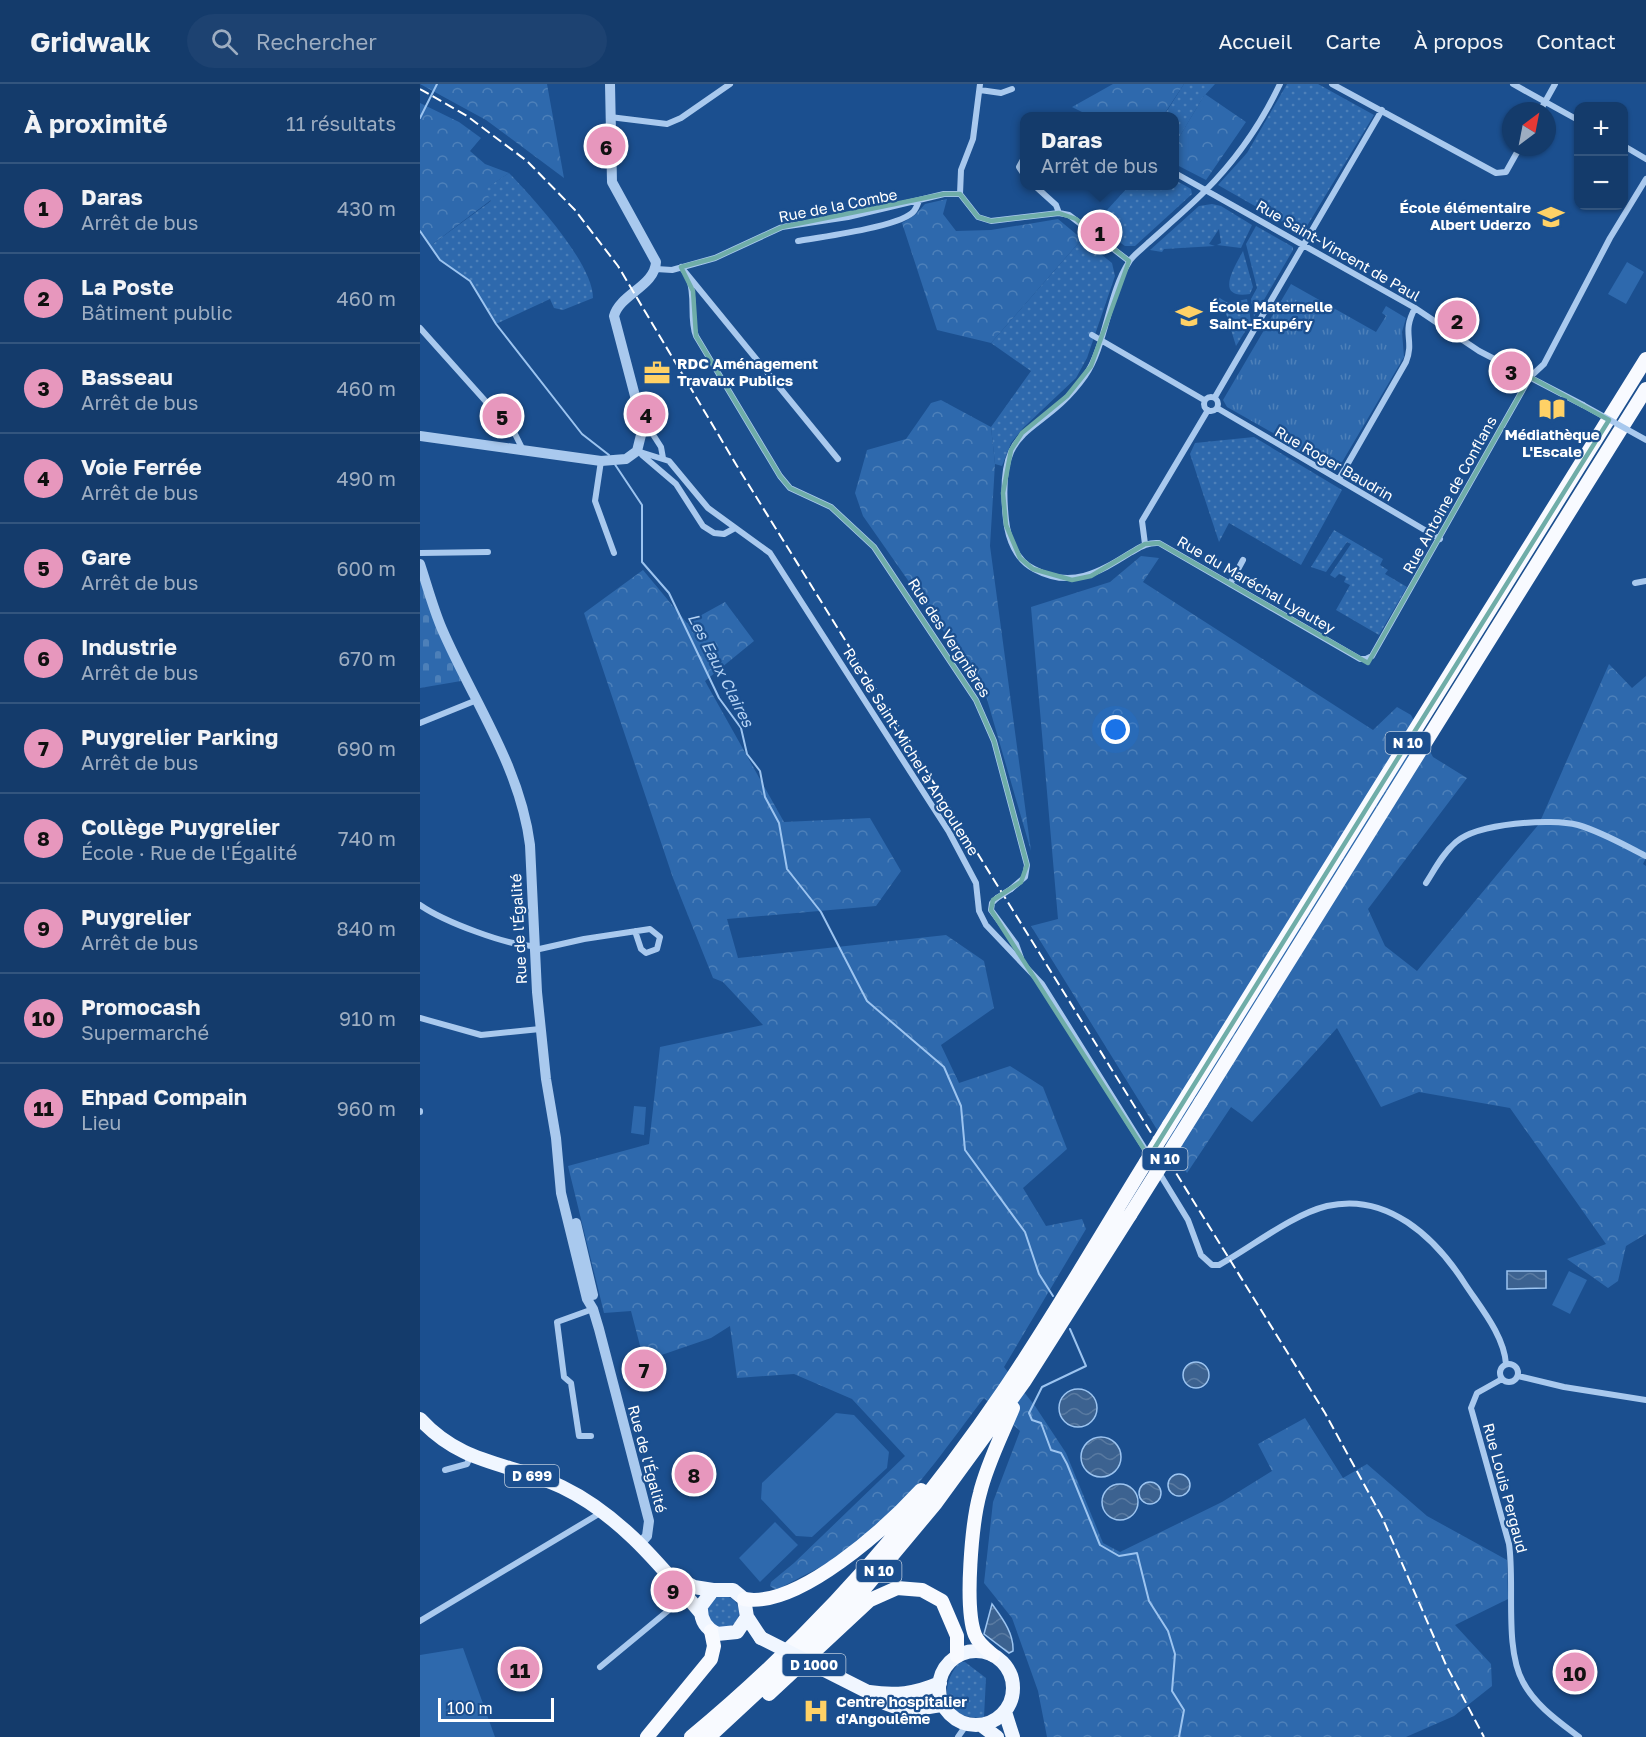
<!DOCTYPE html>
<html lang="fr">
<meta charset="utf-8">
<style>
:root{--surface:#143b6b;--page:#1d4271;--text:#f1f3f6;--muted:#9dadc1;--line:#33557e;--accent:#e797bd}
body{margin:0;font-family:"Golos Text",sans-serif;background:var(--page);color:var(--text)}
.controls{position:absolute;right:18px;top:18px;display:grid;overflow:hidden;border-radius:12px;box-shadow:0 2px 4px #0004}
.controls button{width:54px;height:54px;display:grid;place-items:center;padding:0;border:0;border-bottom:2px solid var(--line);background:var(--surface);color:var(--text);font:30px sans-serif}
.compass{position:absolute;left:1082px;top:18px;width:54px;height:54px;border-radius:50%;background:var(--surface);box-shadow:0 2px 4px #0004;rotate:32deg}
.scale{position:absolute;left:18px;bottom:15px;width:116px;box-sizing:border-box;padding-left:6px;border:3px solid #fff;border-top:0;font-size:16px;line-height:21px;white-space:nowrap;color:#fff;-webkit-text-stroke:4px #1b4f8f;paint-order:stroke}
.you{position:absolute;left:696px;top:646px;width:21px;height:21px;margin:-15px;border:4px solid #fff;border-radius:50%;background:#1a73e8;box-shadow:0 0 0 9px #1a73e833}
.badge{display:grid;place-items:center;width:39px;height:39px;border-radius:50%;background:var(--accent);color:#111;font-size:20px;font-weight:700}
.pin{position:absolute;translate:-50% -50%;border:3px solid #fff;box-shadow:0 2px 6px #0006}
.popup{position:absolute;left:600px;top:28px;width:159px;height:78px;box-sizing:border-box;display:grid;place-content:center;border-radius:12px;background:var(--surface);filter:drop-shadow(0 2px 4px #0005);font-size:20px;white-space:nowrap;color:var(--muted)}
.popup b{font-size:22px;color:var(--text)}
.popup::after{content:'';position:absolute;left:50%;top:100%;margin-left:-12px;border:12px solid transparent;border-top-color:var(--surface)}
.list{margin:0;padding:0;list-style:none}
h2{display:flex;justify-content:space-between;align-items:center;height:78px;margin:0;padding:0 24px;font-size:26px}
h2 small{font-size:20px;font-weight:400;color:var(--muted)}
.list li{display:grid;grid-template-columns:39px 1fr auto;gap:18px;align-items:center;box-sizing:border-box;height:90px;padding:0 24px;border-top:2px solid var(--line)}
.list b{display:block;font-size:22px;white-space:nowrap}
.list p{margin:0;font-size:20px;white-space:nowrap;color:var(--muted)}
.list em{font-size:20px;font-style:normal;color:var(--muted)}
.icon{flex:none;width:33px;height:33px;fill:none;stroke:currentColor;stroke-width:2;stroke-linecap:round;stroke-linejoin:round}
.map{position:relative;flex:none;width:1226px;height:1653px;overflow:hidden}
header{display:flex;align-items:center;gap:36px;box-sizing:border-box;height:84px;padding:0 30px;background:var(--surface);border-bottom:2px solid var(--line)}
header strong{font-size:28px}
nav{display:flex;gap:33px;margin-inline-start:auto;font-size:21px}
.search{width:420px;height:54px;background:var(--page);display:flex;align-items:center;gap:15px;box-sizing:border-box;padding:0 21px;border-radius:33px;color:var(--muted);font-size:22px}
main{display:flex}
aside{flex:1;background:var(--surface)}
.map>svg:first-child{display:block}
.grass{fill:url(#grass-dots)}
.forest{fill:url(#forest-crowns)}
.cemetery{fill:url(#cemetery-stones)}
.park{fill:url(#park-tufts)}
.pitch{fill:#2e69ad}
.water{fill:url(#water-waves);stroke:#9cc4f0;stroke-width:1.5}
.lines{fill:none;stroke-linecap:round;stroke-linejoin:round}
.stream{stroke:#9cc4f0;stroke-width:2}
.minor{stroke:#a9c9ee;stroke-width:6}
.tertiary{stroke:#a9c9ee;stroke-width:10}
.primary{stroke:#f0f6ff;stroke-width:14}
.trunk{stroke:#f8faff;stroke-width:14}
.rail{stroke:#fff;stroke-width:2;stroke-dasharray:10 4.5;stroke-linecap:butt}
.minor-bridge{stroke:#a9c9ee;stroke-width:6}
.primary-bridge{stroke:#f0f6ff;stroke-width:14}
.trunk-bridge{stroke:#f8faff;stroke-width:14}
.marked{fill:none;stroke:#6fada8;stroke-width:4.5;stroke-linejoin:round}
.labels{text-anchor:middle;stroke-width:4.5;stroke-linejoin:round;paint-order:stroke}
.shield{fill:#1b4f8f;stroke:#bbcadd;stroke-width:1.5}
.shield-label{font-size:14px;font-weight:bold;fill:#fff}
.street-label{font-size:15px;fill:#fff;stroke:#1b4f8f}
.poi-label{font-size:15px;font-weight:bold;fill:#fff;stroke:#1b4f8f;text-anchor:start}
.water-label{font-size:16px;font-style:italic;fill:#b5d3f5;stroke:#1b4f8f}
</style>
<header>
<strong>Gridwalk</strong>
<div class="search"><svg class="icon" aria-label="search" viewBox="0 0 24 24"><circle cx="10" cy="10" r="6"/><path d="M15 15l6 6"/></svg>Rechercher</div>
<nav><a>Accueil</a><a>Carte</a><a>À propos</a><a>Contact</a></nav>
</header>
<main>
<aside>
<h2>À proximité<small>11 résultats</small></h2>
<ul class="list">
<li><span class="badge">1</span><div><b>Daras</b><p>Arrêt de bus</p></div><em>430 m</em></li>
<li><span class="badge">2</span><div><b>La Poste</b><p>Bâtiment public</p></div><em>460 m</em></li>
<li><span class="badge">3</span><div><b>Basseau</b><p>Arrêt de bus</p></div><em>460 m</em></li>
<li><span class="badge">4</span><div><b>Voie Ferrée</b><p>Arrêt de bus</p></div><em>490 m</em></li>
<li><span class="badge">5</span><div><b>Gare</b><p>Arrêt de bus</p></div><em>600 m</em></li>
<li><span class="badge">6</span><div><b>Industrie</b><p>Arrêt de bus</p></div><em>670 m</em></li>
<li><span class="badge">7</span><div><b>Puygrelier Parking</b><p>Arrêt de bus</p></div><em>690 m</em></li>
<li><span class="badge">8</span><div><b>Collège Puygrelier</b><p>École · Rue de l'Égalité</p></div><em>740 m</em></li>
<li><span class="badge">9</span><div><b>Puygrelier</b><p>Arrêt de bus</p></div><em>840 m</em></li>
<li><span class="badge">10</span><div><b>Promocash</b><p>Supermarché</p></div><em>910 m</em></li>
<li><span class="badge">11</span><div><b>Ehpad Compain</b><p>Lieu</p></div><em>960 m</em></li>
</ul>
</aside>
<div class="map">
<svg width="1226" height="1653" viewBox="0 0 1226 1653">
<defs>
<pattern id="grass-dots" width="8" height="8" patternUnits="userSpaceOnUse" patternTransform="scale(1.5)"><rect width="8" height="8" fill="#2e69ad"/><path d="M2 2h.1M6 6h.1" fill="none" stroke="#4d80b9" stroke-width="1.8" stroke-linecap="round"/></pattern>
<pattern id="forest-crowns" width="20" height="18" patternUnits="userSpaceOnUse" patternTransform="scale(1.5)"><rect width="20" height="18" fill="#2e69ad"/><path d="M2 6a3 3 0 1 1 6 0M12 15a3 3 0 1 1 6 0" fill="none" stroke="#4d80b9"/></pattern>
<pattern id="cemetery-stones" width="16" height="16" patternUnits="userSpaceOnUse" patternTransform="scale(1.5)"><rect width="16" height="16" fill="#2e69ad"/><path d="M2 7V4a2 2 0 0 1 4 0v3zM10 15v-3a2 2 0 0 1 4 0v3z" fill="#4d80b9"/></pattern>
<pattern id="park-tufts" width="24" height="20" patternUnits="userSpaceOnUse" patternTransform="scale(1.5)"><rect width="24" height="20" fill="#2e69ad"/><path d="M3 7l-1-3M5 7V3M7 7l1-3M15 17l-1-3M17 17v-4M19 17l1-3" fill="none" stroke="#4d80b9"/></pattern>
<pattern id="water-waves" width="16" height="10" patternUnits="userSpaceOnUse" patternTransform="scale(1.5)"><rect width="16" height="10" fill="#3c6290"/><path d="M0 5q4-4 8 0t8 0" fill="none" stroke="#597aa1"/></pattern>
</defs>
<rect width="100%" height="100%" fill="#1b4f8f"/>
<path class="grass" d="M764,0H795L784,12L755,60V33H743Z
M867,0H898L954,31L881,152L875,145L798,101L827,69Z
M89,89C113,114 173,179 173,214L143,226L134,224L130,215L76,240L50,197L20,176L10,162L71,117L63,106Z
M755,96L771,105L772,110L715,162H705L695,155V149L687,141L683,144L676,138L709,102H755Z
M792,120L801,122L832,141L821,164L797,161L801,159L799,145L789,160L795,162L744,165L742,168L730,166L779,122Z
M836,142L873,163V166L834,233L831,215L837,204L826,160Z
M662,155L692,179L695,192L667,274L656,294L603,344L591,359L582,382L575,380L571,343L611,287L571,259Z
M823,167L833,203L830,210C793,216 815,182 823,167Z
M798,213L808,219L827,215L831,238L816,262L805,226L795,221Z
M834,353L922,406L881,481L809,439L799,458L770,370L775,359Z
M914,446L963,475L960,481L968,486L965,490L987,503L959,551L916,526L930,501L924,498L926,493L919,490L915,494L910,491L931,460L927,458L906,488L891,483Z
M287 1528a16 16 0 1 1 32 0a16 16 0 1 1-32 0Z
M540,1578H545L566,1594L564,1633C526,1638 516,1604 540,1578Z"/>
<path class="forest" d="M0,0H127L144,94L66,36Z
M693,0H764L743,32H670L652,23Z
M785,10L826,38L786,96L755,80V60Z
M0,19L39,38L61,54L50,67L65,80L89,89L64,106L71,116L10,162L0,147Z
M527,115L523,130L536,147L571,146L638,135L662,155L571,259L517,246L482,139L495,131L505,120Z
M521,316L571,343L575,380L570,462L611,767L564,605L443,432L435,409L447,366L486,355L511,319Z
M721,472L739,474L723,498L953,646L977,623L991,631L1013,673L1047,694L948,825L965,862L997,887L1119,740L1189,580L1212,604L1226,592V774L1223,780L1226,782V1150L1206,1162L1198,1197L1188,1204L1147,1175L1186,1160L1090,1024L999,1008L961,1023L917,944L832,1038L811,1023L767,1089L736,1044L611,842L638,835L611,523L690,498Z
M223,486L267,539L305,518L334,557L285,597L364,738L450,734L481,787L456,822L307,835L318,874L526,851L564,877L574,924L521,961L539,999L590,982L623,1003L647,1065L603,1104L626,1142L662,1135L666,1145L584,1283L615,1322L646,1369L683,1459L700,1468L802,1418L852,1387L838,1360L885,1334L923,1394L947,1380L1007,1432L1087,1476L1088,1515L1035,1541L1071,1580L1072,1602L1034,1632L986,1653H627L618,1607L592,1534L564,1499L573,1418L600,1347L564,1314C523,1367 484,1427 429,1466C407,1481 380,1493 356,1506L350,1502L351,1498L374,1479L485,1372L432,1315L374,1290L317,1294L310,1242L291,1254L224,1277L211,1227L184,1229L148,1082L229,1060L240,963L343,941L303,898L293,894L253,794L164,529Z"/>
<path class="cemetery" d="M0,496L41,597L0,604Z"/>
<path class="park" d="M871,200L956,248L966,232L962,229L966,222L986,234L982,248L984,273L918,385C902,384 886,368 869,363V358L807,323L803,316Z"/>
<path class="pitch" d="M1207,178L1224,188L1206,220L1188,210Z
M214,1022L226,1023L224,1051L211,1049Z
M1149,1187L1167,1196L1150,1230L1132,1221Z
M416,1329L434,1331L469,1368L467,1384L392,1453L376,1452L341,1415L342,1399Z
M355,1438L378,1461L340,1498L319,1474Z
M43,1564L75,1653H0V1571Z"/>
<path class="water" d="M1087,1187H1126V1204L1087,1205Z
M763 1291a13 13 0 1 1 26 0a13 13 0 1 1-26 0Z
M639 1324a19 19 0 1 1 38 0a19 19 0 1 1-38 0Z
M661 1373a20 20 0 1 1 40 0a20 20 0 1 1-40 0Z
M748 1401a11 11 0 1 1 22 0a11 11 0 1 1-22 0Z
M719 1409a11 11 0 1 1 22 0a11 11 0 1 1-22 0Z
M682 1418a18 18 0 1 1 36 0a18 18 0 1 1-36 0Z
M572,1520C582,1534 594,1549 593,1567L589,1569L564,1550Z"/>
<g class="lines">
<path class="stream" d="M0,34L17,0
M0,147L20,176L50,197L76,240L162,350L189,371
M194,379L222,421V478L249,509L299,614L321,644L327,670L340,687L345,713L359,739L367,785L401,828L447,917L524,983L541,1022L545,1066L605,1148L619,1190L633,1212
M650,1245L666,1282L622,1303L609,1329L612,1336L621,1339L631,1366L641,1369L647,1380L680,1461L699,1472L717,1469L729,1517L748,1547L755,1570L752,1607L764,1626L759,1653"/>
<path class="minor" d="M860,0C841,40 816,76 785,107C767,125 747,142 728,159C722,165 713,171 709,178C688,210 686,262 665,292C619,357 575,333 586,436C588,455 596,476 614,485C651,505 678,489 710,469C719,464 727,458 739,459L940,575H946L952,572L1110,293L1124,280L1190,154L1226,95
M912,0L1076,89L1086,88L1100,63
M1093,0L1158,36
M560,6L581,9L592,5
M1120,27L1135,0
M190,33L247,40L261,34L310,0
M1204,62L1226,75
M605,72L599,83L605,92
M755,89L995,224L1059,267L1163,321
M615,102L636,121L639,129
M540,110L558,133L571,137L639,129L649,131L709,177
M540,110L541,86L553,55L560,0
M378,157C402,153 476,143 492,129C496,126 497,121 499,117
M261,183L418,375
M236,185L252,186L295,174L362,143L428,133L524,110H540
M269,195C276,214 269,234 276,252L360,392L370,404L411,423L454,463L556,616L574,657L607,781L605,793L591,805
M0,244L95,350L103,366
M672,251L784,316
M784 320a7 7 0 1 1 14 0a7 7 0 1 1-14 0Z
M795,313L962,26
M797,324L1020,455
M223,335L241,363L243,374
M217,367L249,377L288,424L350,469L529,748L556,799L559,827L566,841L622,900L730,1073
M222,371L256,400L283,442L294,449L304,450L315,444
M181,377L175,417L194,469
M919,395L986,278C995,255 981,250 995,224
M725,460L722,437L788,326
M0,469L68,468
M1215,499L1226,497
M810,500L823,476
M0,639L57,616
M1006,799C1015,785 1023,769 1036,758C1058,739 1131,734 1158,741C1182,748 1204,761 1226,772
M577,814L572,819L571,826L596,860L601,874
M0,821C23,837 87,862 115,862
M115,866L164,855L230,845L240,853L237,865L226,869L221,865L215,847
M0,934L61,951L120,945
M0,1027V1028
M738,1087L768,1136L781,1171L792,1181H799C832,1163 871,1131 907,1122C967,1108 1015,1153 1045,1200C1060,1223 1084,1251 1086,1280
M1080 1289a9 9 0 1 1 18 0a9 9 0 1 1-18 0Z
M1098,1292L1144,1303L1226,1316
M1082,1295L1057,1309L1051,1324L1089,1460C1095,1499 1084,1564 1103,1598C1115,1621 1138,1637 1159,1653
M171,1352H159L151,1299L144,1293L137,1238L173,1225
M25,1386L47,1380L50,1373
M0,1537L182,1428
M180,1583L267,1511
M538,1653L547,1640"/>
<path class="tertiary" d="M0,352L181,377L206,375L217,367L222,347L220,331L194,232C200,210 235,202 236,178L192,98L190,0
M0,480C7,501 13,524 22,545C53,617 100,682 110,761L117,908L126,995L136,1054L141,1109L167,1215L173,1225L179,1245L229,1437L227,1452L220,1460
M156,1139L173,1211"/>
<path class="primary" d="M0,1335C43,1382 90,1378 142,1403C200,1431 240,1481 280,1528
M257,1494L274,1503L293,1506
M327,1533L317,1548L297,1550C285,1544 280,1535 281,1522L293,1506H313L324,1515L327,1533L341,1554
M519 1604a37 37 0 1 1 74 0a37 37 0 1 1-74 0Z
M448,1608C474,1629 491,1626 523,1621
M449,1608C475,1612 495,1610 520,1599
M585,1628L593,1653
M561,1641L577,1653"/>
<path class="trunk" d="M781,1018L1226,305
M749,1041L1226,275
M324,1515C378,1525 467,1443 501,1406
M573,1571C566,1565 558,1559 555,1551C544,1523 552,1438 560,1409C567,1380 582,1351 593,1324
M349,1610L450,1516L477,1504L502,1506L522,1517L537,1552V1572
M227,1653L291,1575L294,1562L291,1547
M271,1653C392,1553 496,1436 584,1306C634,1232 679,1154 726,1078
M289,1653L430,1522L516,1419L604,1298L710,1131"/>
<path class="rail" d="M0,5L47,32L107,77L155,126L198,182L317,382L905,1329L962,1433L1026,1581L1064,1653"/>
<path class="minor-bridge" d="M1163,321L1226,356
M577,814L591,805"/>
<path class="primary-bridge" d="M341,1554L448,1608"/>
<path class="trunk-bridge" d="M726,1078L749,1041
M710,1131L781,1018"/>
</g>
<path class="marked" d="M524,110H540L558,133L571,137L639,129L656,135L709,177L671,282L647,312L602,349L591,366L583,409L586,441L600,474L613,485L652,496L671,492L725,460L739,459L948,579L1110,293L1189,336L729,1073L571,826L573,816L601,798L607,781L574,657L556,616L454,463L411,423L370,404L360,392L276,252L273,207L261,183L295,174L362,143Z"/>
<defs>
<g id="school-bare" transform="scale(2.07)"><path d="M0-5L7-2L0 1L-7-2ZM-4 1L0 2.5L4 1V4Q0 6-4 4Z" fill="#ffd166" stroke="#1b4f8f" stroke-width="2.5" paint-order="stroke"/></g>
<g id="office-bare" transform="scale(2.07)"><path d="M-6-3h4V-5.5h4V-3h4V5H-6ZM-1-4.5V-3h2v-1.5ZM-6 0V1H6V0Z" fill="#ffd166" stroke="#1b4f8f" stroke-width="2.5" paint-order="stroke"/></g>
<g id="library-bare" transform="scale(2.07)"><path d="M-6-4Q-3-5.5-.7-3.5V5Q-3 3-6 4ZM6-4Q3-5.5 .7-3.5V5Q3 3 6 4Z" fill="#ffd166" stroke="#1b4f8f" stroke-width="2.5" paint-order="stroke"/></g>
<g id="hospital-bare" transform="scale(2.07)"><path d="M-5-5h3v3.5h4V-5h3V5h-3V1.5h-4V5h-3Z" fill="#ffd166" stroke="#1b4f8f" stroke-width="2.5" paint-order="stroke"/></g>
</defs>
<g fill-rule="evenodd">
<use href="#school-bare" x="1131" y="133"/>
<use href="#school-bare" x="769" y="232"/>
<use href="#office-bare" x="237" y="289"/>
<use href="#library-bare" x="1132" y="325"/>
<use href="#hospital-bare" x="396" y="1627"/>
</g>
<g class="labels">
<g class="shield">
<rect x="965.5" y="648" width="45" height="22" rx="4.5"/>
<rect x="722.5" y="1064" width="45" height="22" rx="4.5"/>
<rect x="85" y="1381" width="54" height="22" rx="4.5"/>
<rect x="436.5" y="1476" width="45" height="22" rx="4.5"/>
<rect x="362.5" y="1570" width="63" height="22" rx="4.5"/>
</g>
<g class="shield-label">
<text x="988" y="664">N 10</text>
<text x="745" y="1080">N 10</text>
<text x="112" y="1397">D 699</text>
<text x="459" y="1492">N 10</text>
<text x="394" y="1586">D 1000</text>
</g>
<g class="street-label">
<text transform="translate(418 122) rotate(-11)" y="5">Rue de la Combe</text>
<text transform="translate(918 167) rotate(30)" y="5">Rue Saint-Vincent de Paul</text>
<text transform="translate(914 380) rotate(30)" y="5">Rue Roger Baudrin</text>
<text transform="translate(1030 411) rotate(-61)" y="5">Rue Antoine de Conflans</text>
<text transform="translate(836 501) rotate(30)" y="5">Rue du Maréchal Lyautey</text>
<text transform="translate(529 554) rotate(57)" y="5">Rue des Vergnières</text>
<text transform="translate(491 668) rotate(58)" y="5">Rue de Saint-Michel à Angouleme</text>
<text transform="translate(99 845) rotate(-93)" y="5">Rue de l'Égalité</text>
<text transform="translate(227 1375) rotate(75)" y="5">Rue de l'Égalité</text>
<text transform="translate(1085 1404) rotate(75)" y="5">Rue Louis Pergaud</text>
</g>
<g class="poi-label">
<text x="1111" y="129" text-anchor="end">École élémentaire<tspan x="1111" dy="17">Albert Uderzo</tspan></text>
<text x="789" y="228">École Maternelle<tspan x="789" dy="17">Saint-Exupéry</tspan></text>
<text x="257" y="285">RDC Aménagement<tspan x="257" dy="17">Travaux Publics</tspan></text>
<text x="1132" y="356" text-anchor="middle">Médiathèque<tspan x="1132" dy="17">L'Escale</tspan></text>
<text x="416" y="1623">Centre hospitalier<tspan x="416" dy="17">d'Angoulême</tspan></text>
</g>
<g class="water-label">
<text transform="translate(301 586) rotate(63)" y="6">Les Eaux Claires</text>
</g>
</g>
</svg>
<div class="controls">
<button>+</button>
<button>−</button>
</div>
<svg class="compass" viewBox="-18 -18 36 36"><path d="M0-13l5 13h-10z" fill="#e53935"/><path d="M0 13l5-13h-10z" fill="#9dadc1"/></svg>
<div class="scale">100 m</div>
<div class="you"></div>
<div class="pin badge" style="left:680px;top:148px">1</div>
<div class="popup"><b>Daras</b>Arrêt de bus</div>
<div class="pin badge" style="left:1037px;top:236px">2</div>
<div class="pin badge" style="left:1091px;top:287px">3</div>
<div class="pin badge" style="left:226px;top:330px">4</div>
<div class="pin badge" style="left:82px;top:332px">5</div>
<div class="pin badge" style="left:186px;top:62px">6</div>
<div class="pin badge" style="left:224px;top:1285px">7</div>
<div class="pin badge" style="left:274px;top:1390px">8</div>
<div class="pin badge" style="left:253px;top:1506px">9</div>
<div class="pin badge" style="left:1155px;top:1588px">10</div>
<div class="pin badge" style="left:100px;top:1585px">11</div>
</div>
</main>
